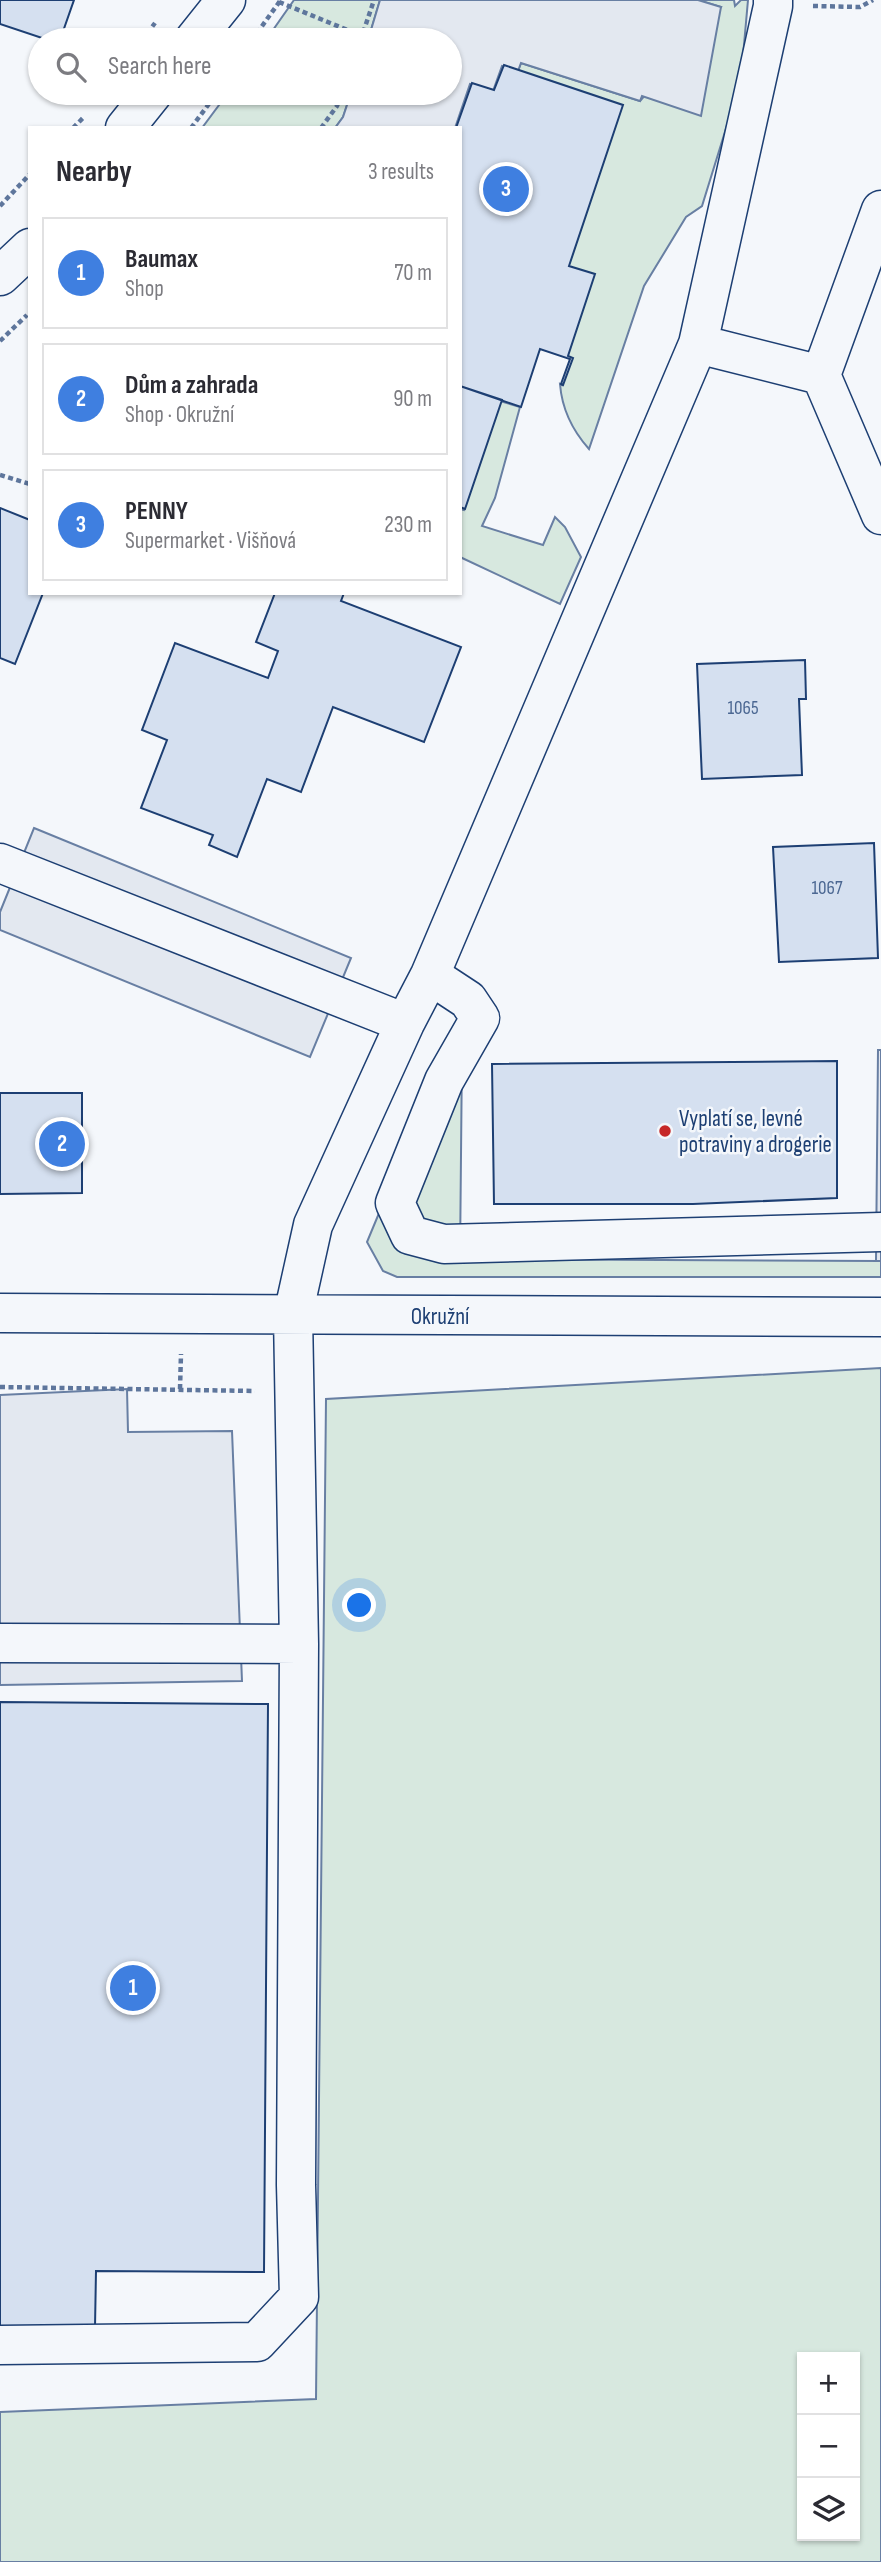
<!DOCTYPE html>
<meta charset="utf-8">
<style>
:root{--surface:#fff;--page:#f7f7f7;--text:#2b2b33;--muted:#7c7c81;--line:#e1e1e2;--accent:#c62828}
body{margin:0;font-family:"Sofia Sans Condensed",sans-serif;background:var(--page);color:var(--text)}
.controls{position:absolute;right:21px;bottom:21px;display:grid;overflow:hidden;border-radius:0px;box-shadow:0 2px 5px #0004}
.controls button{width:63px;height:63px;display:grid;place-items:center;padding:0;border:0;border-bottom:2px solid var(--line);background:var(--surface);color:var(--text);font:35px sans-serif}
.you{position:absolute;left:360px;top:1606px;width:24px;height:24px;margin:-18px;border:5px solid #fff;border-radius:50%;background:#1a73e8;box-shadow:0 0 0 10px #1a73e833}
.badge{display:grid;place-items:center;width:46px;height:46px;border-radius:50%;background:var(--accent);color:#fff;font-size:23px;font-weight:700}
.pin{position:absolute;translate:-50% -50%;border:4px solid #fff;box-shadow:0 2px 7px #0006}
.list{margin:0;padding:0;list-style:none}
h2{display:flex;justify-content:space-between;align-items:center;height:91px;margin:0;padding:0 28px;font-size:30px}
h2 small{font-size:23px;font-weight:400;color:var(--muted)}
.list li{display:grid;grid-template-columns:46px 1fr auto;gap:21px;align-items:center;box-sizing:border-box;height:112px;margin:0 14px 14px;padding:0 14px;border:2px solid var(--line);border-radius:0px}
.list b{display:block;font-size:26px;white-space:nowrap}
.list p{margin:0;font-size:23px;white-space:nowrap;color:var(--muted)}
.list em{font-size:23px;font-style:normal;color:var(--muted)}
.icon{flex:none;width:38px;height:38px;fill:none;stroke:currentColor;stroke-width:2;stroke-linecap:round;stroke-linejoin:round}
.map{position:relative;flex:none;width:881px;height:2562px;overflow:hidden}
.search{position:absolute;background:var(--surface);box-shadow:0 2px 5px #0004;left:28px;top:28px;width:434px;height:77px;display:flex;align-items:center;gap:18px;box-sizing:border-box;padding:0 24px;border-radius:38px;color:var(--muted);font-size:26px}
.panel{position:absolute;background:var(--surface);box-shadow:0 2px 5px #0004;left:28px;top:126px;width:434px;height:469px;border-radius:0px}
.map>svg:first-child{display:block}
.green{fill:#d7e8df;stroke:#687fa3;stroke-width:2;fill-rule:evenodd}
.parking{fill:#e3e8f0;stroke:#687fa3;stroke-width:2}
.building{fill:#d5e0f0;stroke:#1d3f73;stroke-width:2}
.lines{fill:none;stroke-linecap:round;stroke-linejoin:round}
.minor-casing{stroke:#1d3f73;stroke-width:41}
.path{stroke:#5e769c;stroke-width:4.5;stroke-dasharray:5 3.5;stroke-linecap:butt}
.minor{stroke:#f4f7fb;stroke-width:38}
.poi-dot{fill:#c62828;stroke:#f4f7fb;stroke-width:2.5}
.labels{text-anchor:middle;stroke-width:5;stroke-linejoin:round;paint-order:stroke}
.number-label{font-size:19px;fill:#4b6792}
.poi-label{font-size:23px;fill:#1d3f73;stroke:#f4f7fb;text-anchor:start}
.street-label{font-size:23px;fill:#1d3f73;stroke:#f4f7fb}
</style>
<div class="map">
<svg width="881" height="2562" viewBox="0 0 881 2562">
<rect width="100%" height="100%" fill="#f4f7fb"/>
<path class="green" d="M294,0H380L368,40H266Z
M698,0H734L735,6L741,0H748L743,56L728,122L702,206L686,217L644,286L589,449C572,430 562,410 560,384L562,385L571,359L566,357L568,267L518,71L521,63L640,101L721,7Z
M228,93H351L343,117L335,128H202Z
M500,401L520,407L495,498L482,526L543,545L555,517L565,527L581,557L560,604L460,557V509L464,510Z
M462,1051L460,1259L881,1261V1277H397L383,1271L367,1242L446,1052Z
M881,1368V2562H0V2412L316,2399L326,1399ZM802,2357H855V2536H802Z"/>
<path class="parking" d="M380,0H698L721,7L701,116L642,96L640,101L521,63L518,71L502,66L493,91L470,84L455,128H335L343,117L351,93H450V40H368Z
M34,828L351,958L310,1057L0,930V912Z
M878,1050H881V1261H876Z
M127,1389L128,1432L232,1431L242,1681L0,1685V1395Z"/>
<path class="building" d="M0,0H74L60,40H48L0,24Z
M504,65L623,105L569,266L595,274L568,356L573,358L563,385L561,384L570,359L540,349L521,407L460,386V128H456L472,83L494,90Z
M460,386L502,400L465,509L460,507Z
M0,508L30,520V593H43L15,664L0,658Z
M275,593H344L341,601L461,647L424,742L333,707L301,792L267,779L237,857L209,845L213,835L141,808L167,740L142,730L175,643L268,678L278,651L256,642Z
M805,660L806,699H799L802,775L702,779L697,664Z
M874,843L878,958L779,962L773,847Z
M837,1061V1198L693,1204H494L492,1064Z
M0,1093H82V1193L0,1194Z
M0,1702L268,1704L264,2272L96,2271L95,2327L0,2326Z"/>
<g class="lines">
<g class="minor-casing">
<path id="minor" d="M194,40L226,0
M125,128L153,93
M881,210L821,375L881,515
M0,276L30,248
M698,344L821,375
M0,863L405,1023
M430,975L468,1000L480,1018L444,1081L395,1203L410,1235L444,1244L881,1232
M0,1313L881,1317
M0,1643L299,1644L296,2185L299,2297L257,2342L0,2345
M299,1644L293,1315L313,1225L405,1023L430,975L698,344L773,6V0"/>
</g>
<path class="path" d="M279,2L362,36L374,0
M813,6L860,7L873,0
M142,40L155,23
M252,40L280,1
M73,128L85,116
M191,128L217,93
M321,128L337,106L342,93
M0,206L30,174
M0,341L27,315
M0,475L30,484
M0,1387L255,1391
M180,1389L181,1354"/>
<use href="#minor" class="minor"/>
</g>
<circle class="poi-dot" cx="665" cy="1131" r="7"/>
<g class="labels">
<g class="number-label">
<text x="743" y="714">1065</text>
<text x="827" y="894">1067</text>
</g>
<g class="poi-label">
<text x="679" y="1126">Vyplatí se, levné<tspan x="679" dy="26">potraviny a drogerie</tspan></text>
</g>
<g class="street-label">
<text x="440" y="1324">Okružní</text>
</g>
</g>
</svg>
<div class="controls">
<button>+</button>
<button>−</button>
<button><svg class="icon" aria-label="layers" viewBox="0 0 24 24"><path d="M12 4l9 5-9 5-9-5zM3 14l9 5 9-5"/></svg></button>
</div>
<div class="you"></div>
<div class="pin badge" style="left:133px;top:1988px;background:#3f7fe0">1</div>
<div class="pin badge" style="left:62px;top:1144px;background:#3f7fe0">2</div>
<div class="pin badge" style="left:506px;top:189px;background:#3f7fe0">3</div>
<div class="search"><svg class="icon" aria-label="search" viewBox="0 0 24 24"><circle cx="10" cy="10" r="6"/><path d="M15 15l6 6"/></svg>Search here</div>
<section class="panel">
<h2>Nearby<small>3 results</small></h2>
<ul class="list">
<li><span class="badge" style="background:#3f7fe0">1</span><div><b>Baumax</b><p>Shop</p></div><em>70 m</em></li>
<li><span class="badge" style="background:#3f7fe0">2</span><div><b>Dům a zahrada</b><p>Shop · Okružní</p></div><em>90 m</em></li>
<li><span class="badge" style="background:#3f7fe0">3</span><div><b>PENNY</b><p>Supermarket · Višňová</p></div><em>230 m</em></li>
</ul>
</section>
</div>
